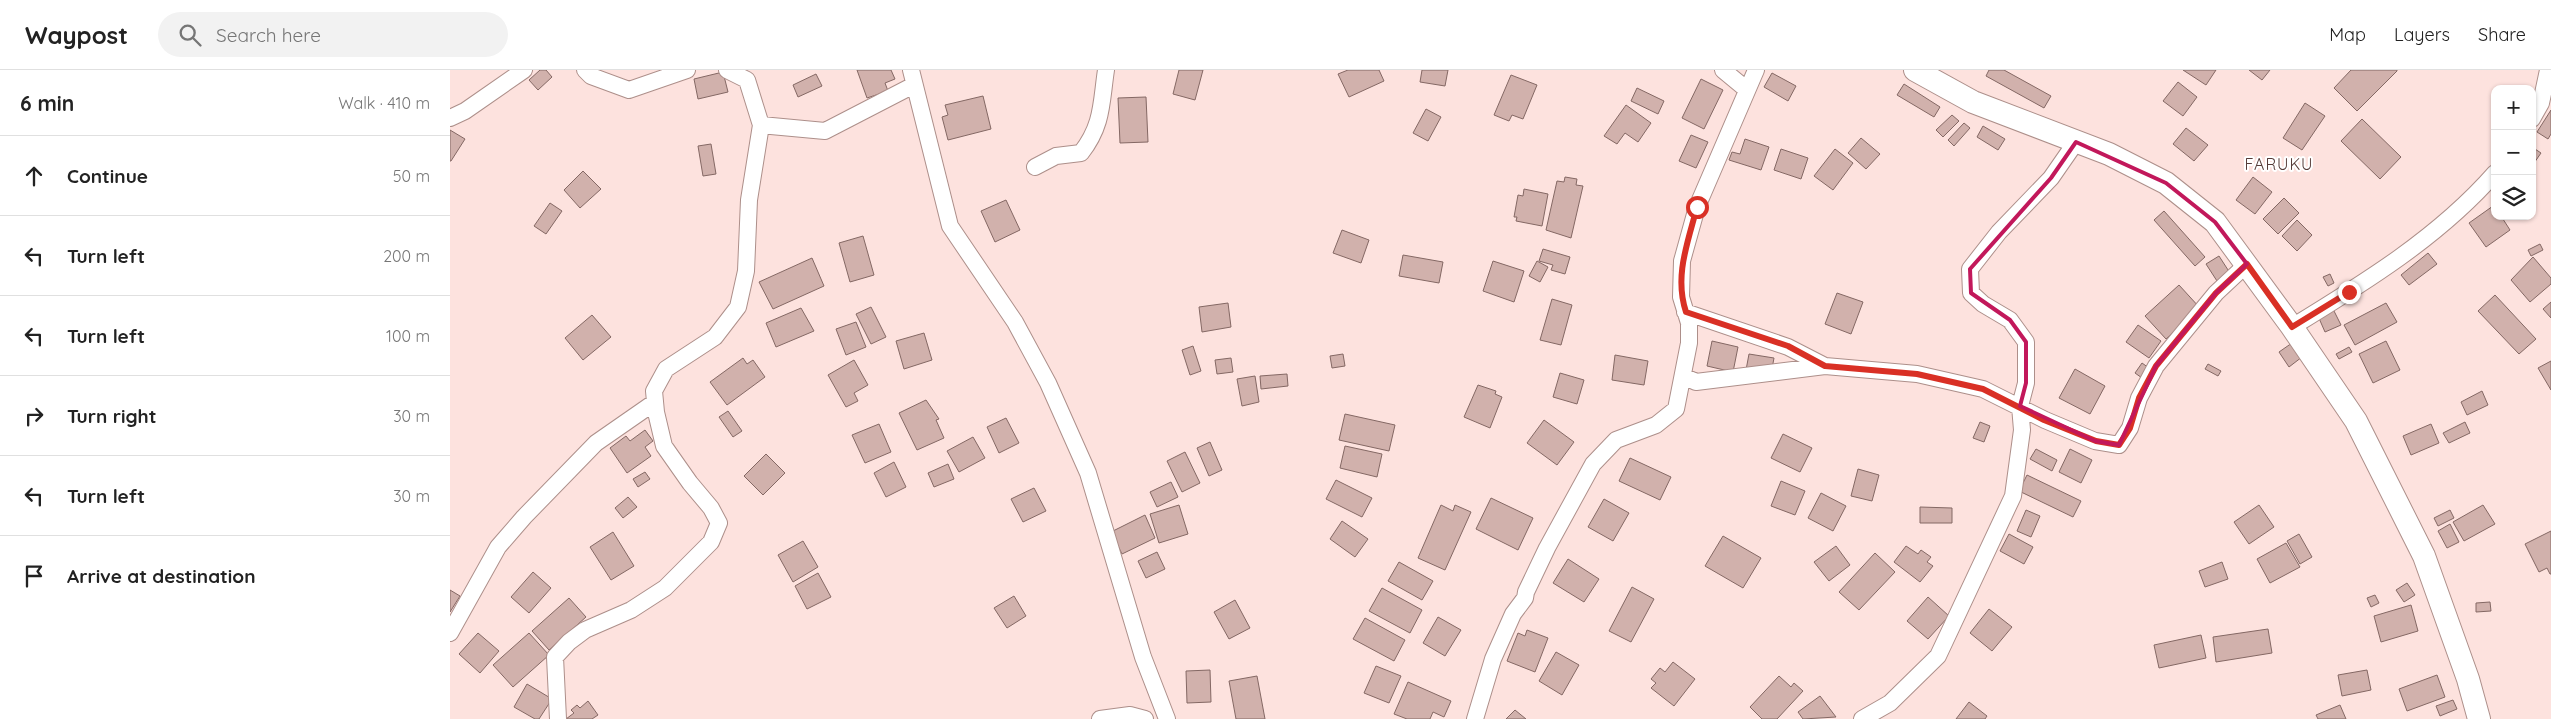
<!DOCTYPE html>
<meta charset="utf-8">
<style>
:root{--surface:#fff;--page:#f2f2f2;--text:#222;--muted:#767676;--line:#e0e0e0}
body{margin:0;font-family:Quicksand,sans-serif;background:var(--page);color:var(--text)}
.controls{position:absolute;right:15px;top:15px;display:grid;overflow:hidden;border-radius:10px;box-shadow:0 1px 4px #0004}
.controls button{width:45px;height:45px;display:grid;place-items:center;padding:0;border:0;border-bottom:1px solid var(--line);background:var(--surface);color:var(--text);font:25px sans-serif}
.stop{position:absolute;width:15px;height:15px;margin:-11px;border:4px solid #d93025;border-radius:50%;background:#fff}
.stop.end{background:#d93025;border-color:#fff;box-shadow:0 1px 5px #0008}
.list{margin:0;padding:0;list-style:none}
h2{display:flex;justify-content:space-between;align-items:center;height:65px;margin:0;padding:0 20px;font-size:21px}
h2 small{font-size:16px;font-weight:400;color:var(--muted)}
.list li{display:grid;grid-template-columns:32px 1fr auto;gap:15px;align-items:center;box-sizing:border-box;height:80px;padding:0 20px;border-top:1px solid var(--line)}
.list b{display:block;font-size:19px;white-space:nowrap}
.list em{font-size:16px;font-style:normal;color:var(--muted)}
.icon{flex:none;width:28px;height:28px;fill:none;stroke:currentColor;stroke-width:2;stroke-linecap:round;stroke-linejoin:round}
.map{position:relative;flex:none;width:2101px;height:649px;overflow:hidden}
header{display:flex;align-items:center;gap:30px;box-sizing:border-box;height:70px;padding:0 25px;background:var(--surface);border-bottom:1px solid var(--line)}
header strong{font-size:24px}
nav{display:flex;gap:28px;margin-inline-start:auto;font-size:18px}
.search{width:350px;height:45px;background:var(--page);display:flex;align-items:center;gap:12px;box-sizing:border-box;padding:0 18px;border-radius:28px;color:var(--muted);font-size:19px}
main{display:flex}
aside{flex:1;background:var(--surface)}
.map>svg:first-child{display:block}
.building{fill:#d1b1ac;stroke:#846864}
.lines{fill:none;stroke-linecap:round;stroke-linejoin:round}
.street-casing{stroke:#ad8f8a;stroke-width:18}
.secondary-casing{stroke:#ad8f8a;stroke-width:24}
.street{stroke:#fff;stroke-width:16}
.secondary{stroke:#fff;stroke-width:22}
.route{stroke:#d93025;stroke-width:6}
.marked{fill:none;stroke:#c2185b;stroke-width:4;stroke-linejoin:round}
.labels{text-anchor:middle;stroke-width:4;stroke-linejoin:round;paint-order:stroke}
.quarter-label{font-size:16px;letter-spacing:1px;fill:#563c39;stroke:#fff}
</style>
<header>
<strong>Waypost</strong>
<div class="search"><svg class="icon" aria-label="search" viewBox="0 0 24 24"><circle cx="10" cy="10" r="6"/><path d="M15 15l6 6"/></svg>Search here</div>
<nav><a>Map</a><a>Layers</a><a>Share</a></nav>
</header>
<main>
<aside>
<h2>6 min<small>Walk · 410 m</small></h2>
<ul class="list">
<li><svg class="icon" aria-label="ahead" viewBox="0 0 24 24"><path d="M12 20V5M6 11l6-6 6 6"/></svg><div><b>Continue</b></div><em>50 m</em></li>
<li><svg class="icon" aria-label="left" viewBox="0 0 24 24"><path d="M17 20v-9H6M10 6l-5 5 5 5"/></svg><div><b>Turn left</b></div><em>200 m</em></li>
<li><svg class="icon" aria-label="left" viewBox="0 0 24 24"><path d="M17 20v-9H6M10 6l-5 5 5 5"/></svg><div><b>Turn left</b></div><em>100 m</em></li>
<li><svg class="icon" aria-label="right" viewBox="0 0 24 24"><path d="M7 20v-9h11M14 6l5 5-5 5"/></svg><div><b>Turn right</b></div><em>30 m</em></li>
<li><svg class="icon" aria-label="left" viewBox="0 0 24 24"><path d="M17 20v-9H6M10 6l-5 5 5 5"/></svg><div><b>Turn left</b></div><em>30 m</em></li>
<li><svg class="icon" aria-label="arrive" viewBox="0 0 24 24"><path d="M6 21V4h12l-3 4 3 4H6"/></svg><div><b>Arrive at destination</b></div></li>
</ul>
</aside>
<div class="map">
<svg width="2101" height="649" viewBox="0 0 2101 649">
<rect width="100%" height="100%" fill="#fde2de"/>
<path class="building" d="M90,0H96L102,7L88,20L79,10Z
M407,0H441L445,9L435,13L438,21L417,28Z
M729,0H753L745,30L723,24Z
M898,0H929L934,11L899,27L888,4Z
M972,0H998L995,16L970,12Z
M1539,0H1554L1601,26L1594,38L1536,6Z
M1733,0H1766L1756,15Z
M1799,0H1820L1812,10Z
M1901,0H1947V1L1907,41L1884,18Z
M273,2L278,22L248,29L244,9Z
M1322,3L1346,16L1338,31L1314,17Z
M366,4L372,16L348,27L343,15Z
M1061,5L1087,15L1073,49L1062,45L1059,51L1044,45Z
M1251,9L1273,20L1254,59L1232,48Z
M1728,12L1747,27L1733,46L1713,31Z
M1454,14L1490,37L1484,47L1447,25Z
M1187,18L1214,31L1208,44L1181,31Z
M533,26L541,59L498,70L492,47L498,45L495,35Z
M696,27L698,72L670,73L668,28Z
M1855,33L1875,46L1852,80L1833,68Z
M1176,35L1201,53L1188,72L1175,63L1167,74L1154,66Z
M976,39L991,47L978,71L963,63Z
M2101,40V64L2098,69L2087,62Z
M1502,45L1509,51L1493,67L1486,60Z
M1912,49L1951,87L1930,109L1891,71Z
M1514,53L1520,58L1504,76L1498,70Z
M1533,56L1555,69L1548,80L1527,67Z
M1736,58L1758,75L1744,91L1723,74Z
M0,60L15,69L1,91H0Z
M1241,65L1258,72L1246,98L1229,91Z
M1411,68L1430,84L1416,99L1398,83Z
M1295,69L1319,77L1311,100L1279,90L1282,82L1290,84Z
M261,74L266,104L253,106L248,76Z
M2082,77L2091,83L2082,96Z
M1331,79L1358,88L1351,109L1324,100Z
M1385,79L1403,93L1383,120L1364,106Z
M133,101L151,119L130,138L114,120Z
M1115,107L1127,109L1126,115L1133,116L1121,168L1096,160L1107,111L1114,112Z
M1803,107L1822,122L1805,144L1786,130Z
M1074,119L1098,124L1092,156L1066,151L1067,147H1064L1068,125L1073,126Z
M1834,128L1849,143L1828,164L1813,149Z
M556,130L570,160L545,172L531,141Z
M100,133L112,141L96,164L84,156Z
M2043,136L2045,146H2051L2060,160L2036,177L2019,153Z
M1714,141L1755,187L1745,196L1704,150Z
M1847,150L1862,165L1847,181L1832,166Z
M892,160L919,170L911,193L883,183Z
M413,166L424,205L400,212L389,173Z
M2090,174L2093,180L2081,186L2078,180Z
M1093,179L1120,187L1115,204L1101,200L1103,195L1089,191Z
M1978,183L1987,194L1959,215L1951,205Z
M953,185L993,192L989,213L949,206Z
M1769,186L1780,203L1767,211L1756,194Z
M2083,187L2101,208V214L2080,232L2061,210Z
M362,188L374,216L323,239L309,212Z
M1043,191L1074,201L1064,232L1033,221Z
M1087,191L1098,197L1090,212L1079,206Z
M1880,204L1884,213L1878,216L1873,207Z
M1729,215L1750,238L1716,269L1695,246Z
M1387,223L1413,232L1401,264L1375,254Z
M2045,225L2086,269L2069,284L2028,241Z
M1102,229L1122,235L1111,275L1090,270Z
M2101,232V248L2093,239Z
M778,233L781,257L752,262L749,237Z
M1936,233L1947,252L1905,275L1894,255Z
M421,237L436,267L421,274L406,244Z
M351,238L364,261L326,277L316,253Z
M1883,239L1891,255L1875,262L1868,246Z
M142,245L161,267L133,290L115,268Z
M406,252L416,277L396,285L386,259Z
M1688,255L1711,271L1699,288L1676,272Z
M474,263L482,290L454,299L446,271Z
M1262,271L1288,277L1283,302L1257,296Z
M1936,271L1950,300L1923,313L1909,284Z
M1842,273L1852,287L1839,297L1829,282Z
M743,276L751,301L740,305L732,280Z
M1899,277L1902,282L1889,289L1886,284Z
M893,284L895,296L882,298L880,286Z
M1299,284L1324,288L1321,304L1296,300Z
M1165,285L1198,291L1194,315L1162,310Z
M293,288L297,294L303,290L315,307L277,335L260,312Z
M781,288L783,302L767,304L765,290Z
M404,290L418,315L404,323L408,331L396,337L378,305Z
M2101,291V320L2088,298Z
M1692,293L1699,298L1692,308L1685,303Z
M1758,294L1771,301L1768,306L1755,299Z
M1625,299L1655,316L1640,344L1609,328Z
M1110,303L1134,310L1127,334L1103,327Z
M837,304L838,316L811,319L810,306Z
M805,306L809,332L792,336L787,309Z
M1028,315L1046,321L1045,324L1052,327L1040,358L1014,347Z
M2032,321L2038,335L2017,345L2011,332Z
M476,330L489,349L486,350L494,368L467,380L449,343Z
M278,341L292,361L283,367L269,347Z
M895,344L945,355L939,381L889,370Z
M556,348L569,373L549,383L537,357Z
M1094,350L1124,372L1107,395L1077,373Z
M1530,352L1540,356L1534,372L1523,368Z
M2015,352L2020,363L1999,373L1993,363Z
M429,354L441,382L415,393L402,365Z
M1981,354L1989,373L1961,385L1953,366Z
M195,360L203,371L195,377L201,386L177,403L160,378L176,366L180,371Z
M1333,364L1362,378L1350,402L1321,388Z
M523,367L535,388L509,402L497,381Z
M760,372L772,400L759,406L747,378Z
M895,376L932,384L927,407L890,398Z
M1586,379L1607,390L1602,401L1580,389Z
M1620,379L1642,390L1631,413L1609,402Z
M735,382L750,413L732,422L717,391Z
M316,384L335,403L313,425L294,406Z
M1180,388L1221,407L1210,430L1169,411Z
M444,392L456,417L436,427L424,403Z
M498,394L504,409L484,417L478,403Z
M1408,399L1429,405L1422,431L1401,426Z
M195,402L200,409L188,417L183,409Z
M1577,405L1631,431L1623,447L1569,421Z
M886,410L922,428L912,447L876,429Z
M1331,411L1355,421L1345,445L1321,436Z
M721,412L728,427L707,437L700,422Z
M584,418L596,441L573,452L561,429Z
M1371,423L1396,436L1383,461L1358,448Z
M178,427L187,437L173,448L165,438Z
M1041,428L1083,448L1068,480L1026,459Z
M1154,429L1179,443L1163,471L1138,457Z
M729,435L738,464L709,473L700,444Z
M991,435L1003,441L1005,435L1021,442L995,500L968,488Z
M1809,435L1824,457L1799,474L1784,452Z
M2033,435L2045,454L2014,471L2003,452Z
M1470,437L1502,438V453H1470Z
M1576,440L1590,446L1581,467L1567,461Z
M2000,440L2004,448L1988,456L1984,448Z
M695,445L705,468L672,484L661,462Z
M892,451L918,469L905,487L880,469Z
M2000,454L2009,472L1997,478L1988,461Z
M2101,461V504H2100L2097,498L2089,502L2075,474Z
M163,462L184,496L161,510L140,477Z
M1559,464L1583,477L1574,494L1550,481Z
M1849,464L1862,487L1850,494L1837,471Z
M1273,466L1311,488L1293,518L1255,496Z
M353,471L368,497L343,512L328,485Z
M1836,473L1850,497L1820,513L1807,489Z
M1386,476L1400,495L1379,511L1364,492Z
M1456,476L1468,484L1471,480L1481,487L1477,492L1483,496L1470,512L1444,492Z
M707,482L715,499L696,508L688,491Z
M1425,483L1445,502L1409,540L1389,522Z
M1118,489L1149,509L1134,532L1103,513Z
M949,492L983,511L972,530L938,511Z
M1772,492L1778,509L1755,517L1749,501Z
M83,502L101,518L79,543L61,527Z
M368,503L381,527L357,539L345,516Z
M1957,513L1965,525L1954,532L1946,520Z
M1182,517L1204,529L1181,572L1159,561Z
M932,518L972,540L960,563L919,541Z
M0,520L10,526L0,542Z
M1925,525L1929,533L1921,537L1917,528Z
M564,526L576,546L557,558L544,538Z
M1478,527L1499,546L1478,569L1457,551Z
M119,528L136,547L99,580L82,561Z
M785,530L800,558L779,569L764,542Z
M2040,532L2041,541L2026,542V533Z
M1961,535L1968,561L1931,572L1924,546Z
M1539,539L1562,557L1542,581L1520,563Z
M988,547L1011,560L995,586L973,573Z
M915,548L955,570L944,591L903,569Z
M1818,559L1822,583L1766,592L1763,567Z
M1077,560L1098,568L1085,602L1057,591L1068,563L1075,566Z
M28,563L49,581L30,603L9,584Z
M79,563L99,585L63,617L43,595Z
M1751,565L1756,588L1709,598L1704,575Z
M1106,582L1129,595L1112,625L1089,611Z
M1223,592L1245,609L1224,636L1201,618L1206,613L1201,609L1210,598L1215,602Z
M926,596L951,606L939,633L914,623Z
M760,600L761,632L737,633L736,601Z
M1917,600L1921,620L1892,626L1888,605Z
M1987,605L1995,627L1957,641L1949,619Z
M807,606L815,649H786L779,611Z
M1329,606L1341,617L1344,613L1353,621L1327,649H1312L1300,637Z
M958,612L1001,631L994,647L983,642L980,649H957L944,644Z
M77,614L102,629L89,649H85L64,637Z
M1370,626L1386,647L1353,649L1348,642Z
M2003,630L2007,639L1990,646L1986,636Z
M138,631L148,645L142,649H116L124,643L121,640L127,635L130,638Z
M1519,632L1537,646L1535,649H1506Z
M1890,635L1896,649H1868L1866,645Z
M1065,640L1076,649H1056Z"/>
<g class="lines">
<g class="street-casing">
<path id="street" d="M135,0L141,6L179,20L237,0
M277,0L297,10L311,55L375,61L464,15
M461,0L500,156L565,252L598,313L638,403L693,587L717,649
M1273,0L1296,19
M0,48L15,41L74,0
M2082,49L2091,33L2098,0
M585,97L606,86L631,83C653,55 651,33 656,0
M1235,242L1338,277L1375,296
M1842,257C1914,213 1989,167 2045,103
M1233,306L1246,312L1375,296L1467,304L1533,319L1595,350L1645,371L1669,375L1680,358L1689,328L1706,296L1766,223L1797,194
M0,563L48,477L74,447L146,373L205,332
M108,649L105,587L119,572L135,560L181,540L215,518L261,472L269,453L261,438L240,413L214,376L206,342L204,321L216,299L265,267L288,237L296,201L299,130L311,55
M650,649L680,645L695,649
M1025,649L1043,589L1063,544L1075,528L1076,522L1097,478L1143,394L1166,370L1206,355L1226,339L1239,273V253L1231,227L1232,191L1247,137L1306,0
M1412,649L1440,633L1488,586L1563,426L1572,360L1570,336L1576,313V272L1560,250L1533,234L1521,223L1520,199L1549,162L1601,108L1626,72"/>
</g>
<g class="secondary-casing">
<path id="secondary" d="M1465,0L1523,32L1659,84L1716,113L1765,152L1842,257L1906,351L1974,486L2018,609L2029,649"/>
</g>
<use href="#street" class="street"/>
<use href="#secondary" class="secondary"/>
</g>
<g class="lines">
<path class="route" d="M1247,137C1238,172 1224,206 1236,242L1338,276L1375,296L1467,304L1533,319L1594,350L1646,371L1669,375L1680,358L1689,328L1706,296L1766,223L1797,194L1842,257L1899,222"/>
</g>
<path class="marked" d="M1626,72L1716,113L1765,152L1797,194L1766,223L1706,296L1669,375L1645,371L1570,336L1576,313V272L1560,250L1521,223L1520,199L1601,108Z"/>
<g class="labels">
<g class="quarter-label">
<text x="1829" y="100">FARUKU</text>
</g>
</g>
</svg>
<div class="controls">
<button>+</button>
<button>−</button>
<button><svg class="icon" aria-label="layers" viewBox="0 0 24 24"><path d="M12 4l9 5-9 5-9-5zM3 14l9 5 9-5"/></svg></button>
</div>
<div class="stop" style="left:1247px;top:137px"></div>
<div class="stop end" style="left:1899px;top:222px"></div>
</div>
</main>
